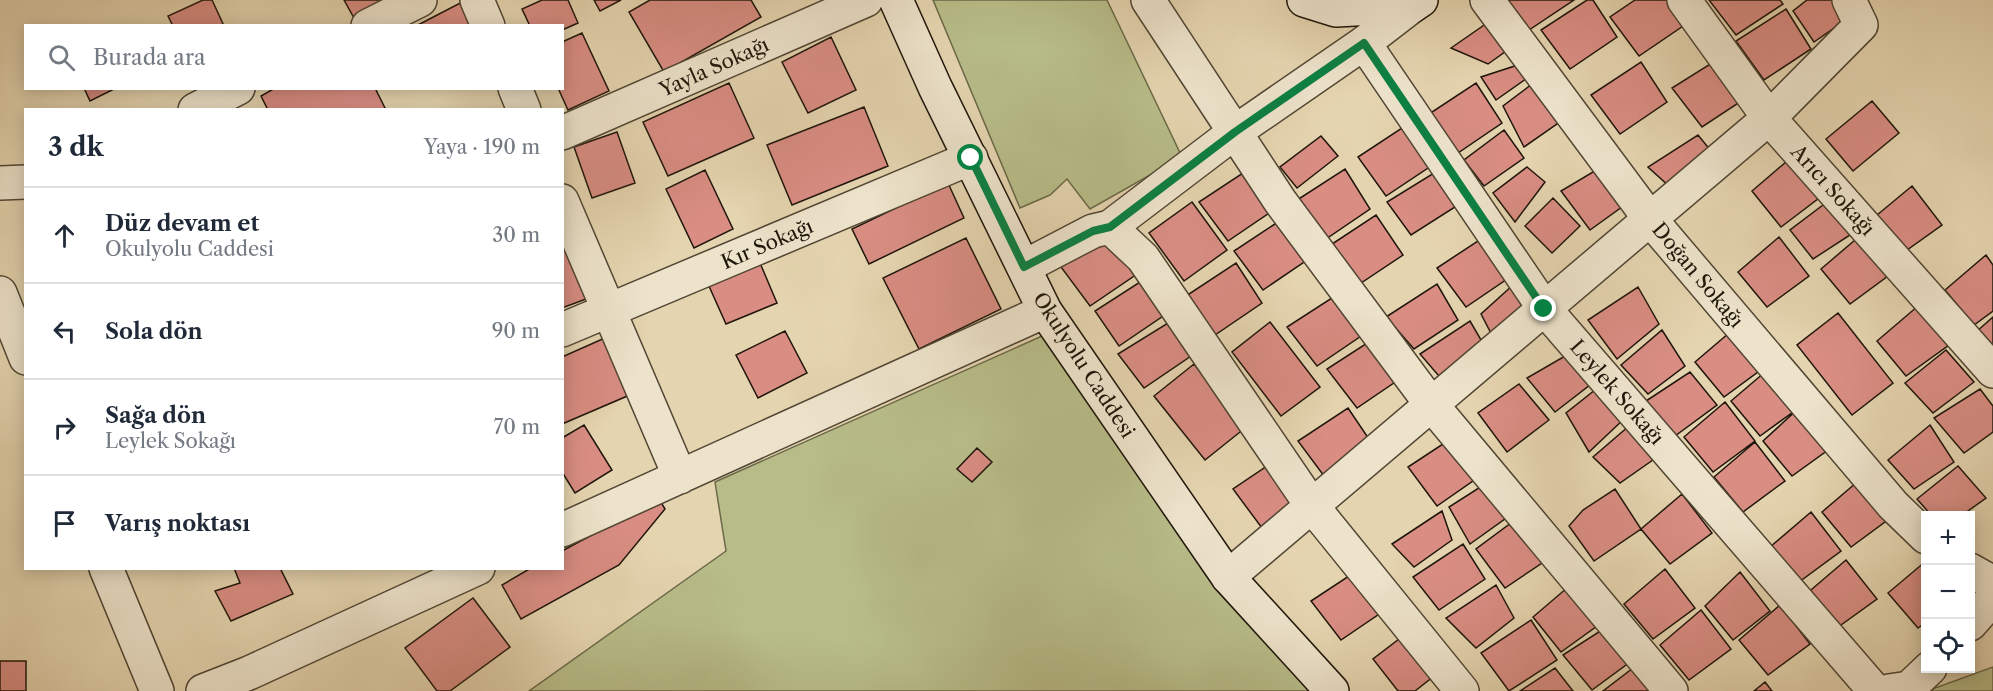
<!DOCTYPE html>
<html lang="tr">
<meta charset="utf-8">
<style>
:root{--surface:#fff;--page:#f2f2f3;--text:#1f2937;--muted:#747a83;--line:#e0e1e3}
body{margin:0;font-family:"Libre Caslon Text",serif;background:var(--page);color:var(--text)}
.controls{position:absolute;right:18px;bottom:18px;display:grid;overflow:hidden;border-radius:0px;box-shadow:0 3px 15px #0003}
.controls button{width:54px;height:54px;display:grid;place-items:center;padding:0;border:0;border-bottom:2px solid var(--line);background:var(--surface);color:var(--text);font:30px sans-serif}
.stop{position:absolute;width:18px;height:18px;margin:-14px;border:4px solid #0b8043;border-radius:50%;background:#fff}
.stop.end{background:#0b8043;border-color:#fff;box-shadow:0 2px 6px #0008}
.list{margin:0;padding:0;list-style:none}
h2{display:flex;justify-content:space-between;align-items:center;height:78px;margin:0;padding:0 24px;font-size:26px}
h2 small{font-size:20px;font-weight:400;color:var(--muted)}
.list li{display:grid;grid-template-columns:39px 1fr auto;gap:18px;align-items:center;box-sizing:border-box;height:96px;padding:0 24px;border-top:2px solid var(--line)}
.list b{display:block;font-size:22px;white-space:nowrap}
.list p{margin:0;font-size:20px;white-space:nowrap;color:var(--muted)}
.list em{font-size:20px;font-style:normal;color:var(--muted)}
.icon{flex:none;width:33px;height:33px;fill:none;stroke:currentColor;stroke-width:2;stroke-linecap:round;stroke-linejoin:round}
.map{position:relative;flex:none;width:1993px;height:691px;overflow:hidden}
.search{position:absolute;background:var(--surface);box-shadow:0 3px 15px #0003;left:24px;top:24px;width:540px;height:66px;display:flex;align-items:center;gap:15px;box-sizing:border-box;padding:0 21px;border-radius:0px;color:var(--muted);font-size:22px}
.panel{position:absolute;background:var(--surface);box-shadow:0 3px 15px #0003;left:24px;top:108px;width:540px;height:462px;border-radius:0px}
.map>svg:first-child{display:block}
.green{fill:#b7bc88;stroke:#6b6949;stroke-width:1.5}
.building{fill:#d98d83;stroke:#1f160a;stroke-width:1.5}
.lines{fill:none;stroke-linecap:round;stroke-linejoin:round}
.street-casing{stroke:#504633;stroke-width:36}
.secondary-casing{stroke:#1f160a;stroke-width:36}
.street{stroke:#ede3cb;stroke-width:33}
.secondary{stroke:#ede3cb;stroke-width:33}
.route{stroke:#0b8043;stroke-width:8}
.labels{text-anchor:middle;stroke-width:6;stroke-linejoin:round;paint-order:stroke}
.street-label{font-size:20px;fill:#1f160a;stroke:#ede3cb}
</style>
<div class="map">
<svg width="1993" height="691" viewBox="0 0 1993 691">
<rect width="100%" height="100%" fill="#e4d4af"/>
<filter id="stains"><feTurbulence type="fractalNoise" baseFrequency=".00333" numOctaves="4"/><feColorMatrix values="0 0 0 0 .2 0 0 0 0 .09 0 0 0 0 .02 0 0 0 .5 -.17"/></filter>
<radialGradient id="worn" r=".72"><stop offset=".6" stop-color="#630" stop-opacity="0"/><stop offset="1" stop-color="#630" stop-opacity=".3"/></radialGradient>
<path class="green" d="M933,0H1107L1182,157L1090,209L1067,179L1050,195L1020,208Z
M1042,336L1212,580L1309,691H529L726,551L715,482Z
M1993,667V691H1927Z"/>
<path class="building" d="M203,0H212L224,26H173L168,16Z
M344,0H387L354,18Z
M466,0L479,26H416Z
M542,0H568L578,23L562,30V26H530L522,9Z
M594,0H621L600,11Z
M650,0H751L761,17L664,72L629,12Z
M1506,0H1574L1529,30Z
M1587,0H1593L1617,37L1570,69L1541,30Z
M1635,0H1671L1686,24L1639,56L1610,17Z
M1709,0H1780L1783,4L1736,35Z
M1807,0H1832L1844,21L1814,42L1793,11Z
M1786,9L1811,49L1764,80L1736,41Z
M1490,21L1509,49L1488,64L1451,48Z
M582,33L609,91L568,110L558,88H562V42Z
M831,37L856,90L808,113L782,62Z
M1723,56L1749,96L1702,127L1672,88Z
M1641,62L1667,102L1620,134L1591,95Z
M1521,64L1530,76L1496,100L1481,77Z
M1536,81L1564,119L1524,147L1503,106Z
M729,83L754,138L668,176L643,122Z
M1476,83L1502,123L1455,155L1426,116Z
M84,88H116L90,101Z
M275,88H375L386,110H268L261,96Z
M1872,101L1899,133L1853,171L1826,139Z
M864,107L888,166L792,205L767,145Z
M1408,124L1434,164L1386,196L1358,157Z
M1504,130L1524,158L1484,186L1464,160Z
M617,132L635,183L592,198L574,147Z
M1698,135L1711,151L1670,187L1648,167Z
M1321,136L1338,156L1297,188L1280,167Z
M1793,156L1823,195L1781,227L1752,191Z
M1603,166L1626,204L1590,230L1561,191Z
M1527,167L1545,182L1515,222L1493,193Z
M1249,169L1275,209L1228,241L1199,202Z
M1345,169L1370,209L1323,241L1294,202Z
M705,170L733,229L694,248L666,189Z
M1434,173L1455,207L1411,235L1387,202Z
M948,183L964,218L869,264L852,229Z
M1912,186L1942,225L1900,255L1871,220Z
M1553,198L1580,226L1552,253L1525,226Z
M1192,202L1227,250L1184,281L1149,233Z
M1827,202L1853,233L1813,259L1790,230Z
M1376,215L1403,255L1355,287L1326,248Z
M1284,218L1310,258L1263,290L1234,251Z
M1111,234L1137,274L1090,306L1061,267Z
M1862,234L1892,273L1850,304L1821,269Z
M1487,235L1513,275L1466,307L1437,268Z
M1779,237L1809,276L1767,307L1738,272Z
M966,238L1001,309L919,349L883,278Z
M562,240L586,299L562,308Z
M1986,255L1993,265V311L1974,325L1945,290Z
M760,263L777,303L726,324L708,284Z
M1236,263L1262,303L1215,335L1186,296Z
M1140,282L1166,314L1119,346L1095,311Z
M1437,284L1458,320L1414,349L1386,317Z
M1513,285L1531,303L1493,337L1481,314Z
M1638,287L1659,324L1617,359L1588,320Z
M1338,294L1364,334L1317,366L1287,327Z
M1918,306L1949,345L1906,376L1877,341Z
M1838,313L1893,383L1852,415L1797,345Z
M1993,317V353L1976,332Z
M1470,321L1484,345L1444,382L1420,354Z
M1270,322L1320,387L1281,416L1232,352Z
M1168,323L1191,356L1144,388L1118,354Z
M1736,327L1766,366L1724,397L1695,362Z
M1662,330L1685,366L1648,394L1621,365Z
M785,331L807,373L758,398L736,355Z
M1378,336L1404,376L1357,408L1327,369Z
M607,337L632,394L562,424V357Z
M1946,350L1974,382L1933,413L1905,383Z
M1572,352L1595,381L1555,412L1527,378Z
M1194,364L1245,428L1205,460L1154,396Z
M1772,366L1800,407L1760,436L1731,401Z
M1690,372L1717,405L1675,436L1646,401Z
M1519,384L1549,420L1507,452L1478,413Z
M1600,386L1626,417L1589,452L1566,413Z
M1980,389L1993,406V432L1964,453L1934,418Z
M1725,402L1755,441L1713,472L1684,437Z
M1800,407L1828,450L1792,476L1763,441Z
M1348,408L1375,448L1327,480L1298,441Z
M584,425L612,470L575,493L562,472V438Z
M1930,425L1954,462L1914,489L1888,460Z
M1629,426L1660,455L1620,483L1593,457Z
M1449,440L1480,476L1437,506L1408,467Z
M1755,442L1785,481L1743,512L1714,477Z
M977,448L992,462L972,482L957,469Z
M1273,462L1301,500L1262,528L1233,489Z
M1958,466L1986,498L1961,516H1932L1917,499Z
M1863,477L1893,516L1851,547L1822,512Z
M1485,484L1509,516L1470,544L1449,507Z
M1615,489L1641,529L1594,561L1569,526L1583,510Z
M1682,494L1712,533L1670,564L1641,529Z
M659,499L665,509L619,565L521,619L502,585L531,568H562V551Z
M1442,511L1452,540L1414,567L1392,544Z
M1811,512L1841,551L1799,582L1770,547Z
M1515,520L1548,559L1505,588L1476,549Z
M1463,544L1485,579L1439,610L1413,577Z
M1846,560L1877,599L1834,630L1805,595Z
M1926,561V622L1918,628L1888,593Z
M234,568H280L293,594L231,621L215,591L240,583Z
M1361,568L1388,608L1341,640L1311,601Z
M1665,569L1695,608L1653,639L1624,604Z
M1740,572L1770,611L1733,640L1705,606Z
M1574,582L1604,621L1561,652L1533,617Z
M1496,585L1514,618L1476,648L1446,618Z
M473,598L510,647L450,691H437L405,648Z
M1780,605L1810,644L1768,675L1739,640Z
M1701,610L1731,649L1689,680L1660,645Z
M1531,620L1557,660L1509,691L1481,653Z
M1608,626L1634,659L1592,690L1563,655Z
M1403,636L1434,676L1415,691H1398L1373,659Z
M0,661H26V691H0Z
M1637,665L1661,691H1603Z
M1555,668L1573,691H1520Z
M1765,682L1772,691H1754Z"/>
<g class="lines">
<g class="street-casing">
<path id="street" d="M477,0L488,26
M1148,0L1280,201L1431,404L1671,691
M1487,0L1650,219L1893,505L1926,537
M1684,0L1769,118L1993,371
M368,26L420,0
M1364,43L1544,308L1875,691
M515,88L524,110
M195,110L238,88
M562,133L866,0
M0,183L26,182
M562,201L680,477
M1110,227L1235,132L1364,43L1412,6
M1024,267L1093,231L1110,227L1143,258L1312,506L1462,691
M0,293L26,358
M562,330L971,158
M562,530L1045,311
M106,568L157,691
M1970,570L1993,583
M1228,577L1769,118L1861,25L1849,0
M1970,624L1993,598
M203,691L249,673L478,568
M1889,691L1909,688L1930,668"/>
</g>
<g class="secondary-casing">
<path id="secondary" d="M896,0L935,87L1045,311L1228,577L1332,691
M1304,0L1336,10L1412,6L1421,0"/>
</g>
<use href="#street" class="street"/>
<use href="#secondary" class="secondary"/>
</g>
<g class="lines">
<path class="route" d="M971,158L1024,267L1093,231L1110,227L1235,132L1364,43L1544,309"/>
</g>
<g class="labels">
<g class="street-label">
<text transform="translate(714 67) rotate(-24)" y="7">Yayla Sokağı</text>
<text transform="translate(1833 190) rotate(48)" y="7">Arıcı Sokağı</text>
<text transform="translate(767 244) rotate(-23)" y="7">Kır Sokağı</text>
<text transform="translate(1698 275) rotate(50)" y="7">Doğan Sokağı</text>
<text transform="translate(1084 365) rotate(57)" y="7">Okulyolu Caddesi</text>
<text transform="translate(1617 392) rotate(49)" y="7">Leylek Sokağı</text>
</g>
</g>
<rect width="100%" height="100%" filter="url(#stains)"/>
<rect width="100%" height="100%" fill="url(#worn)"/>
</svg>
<div class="controls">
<button>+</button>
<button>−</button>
<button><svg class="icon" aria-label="locate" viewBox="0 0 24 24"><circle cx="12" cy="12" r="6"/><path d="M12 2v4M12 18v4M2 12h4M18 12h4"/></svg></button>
</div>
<div class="stop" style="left:971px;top:158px"></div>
<div class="stop end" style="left:1544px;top:309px"></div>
<div class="search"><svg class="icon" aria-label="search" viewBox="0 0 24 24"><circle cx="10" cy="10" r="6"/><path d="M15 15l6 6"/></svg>Burada ara</div>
<section class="panel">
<h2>3 dk<small>Yaya · 190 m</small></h2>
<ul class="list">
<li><svg class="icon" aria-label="ahead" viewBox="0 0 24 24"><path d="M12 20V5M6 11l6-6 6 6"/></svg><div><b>Düz devam et</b><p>Okulyolu Caddesi</p></div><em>30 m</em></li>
<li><svg class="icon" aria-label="left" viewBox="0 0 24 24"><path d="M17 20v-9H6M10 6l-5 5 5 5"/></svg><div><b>Sola dön</b></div><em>90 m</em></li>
<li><svg class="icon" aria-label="right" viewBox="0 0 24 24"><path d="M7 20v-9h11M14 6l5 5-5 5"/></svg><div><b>Sağa dön</b><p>Leylek Sokağı</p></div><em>70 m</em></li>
<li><svg class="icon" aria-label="arrive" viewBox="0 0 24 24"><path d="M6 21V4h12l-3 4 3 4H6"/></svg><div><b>Varış noktası</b></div></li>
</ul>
</section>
</div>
